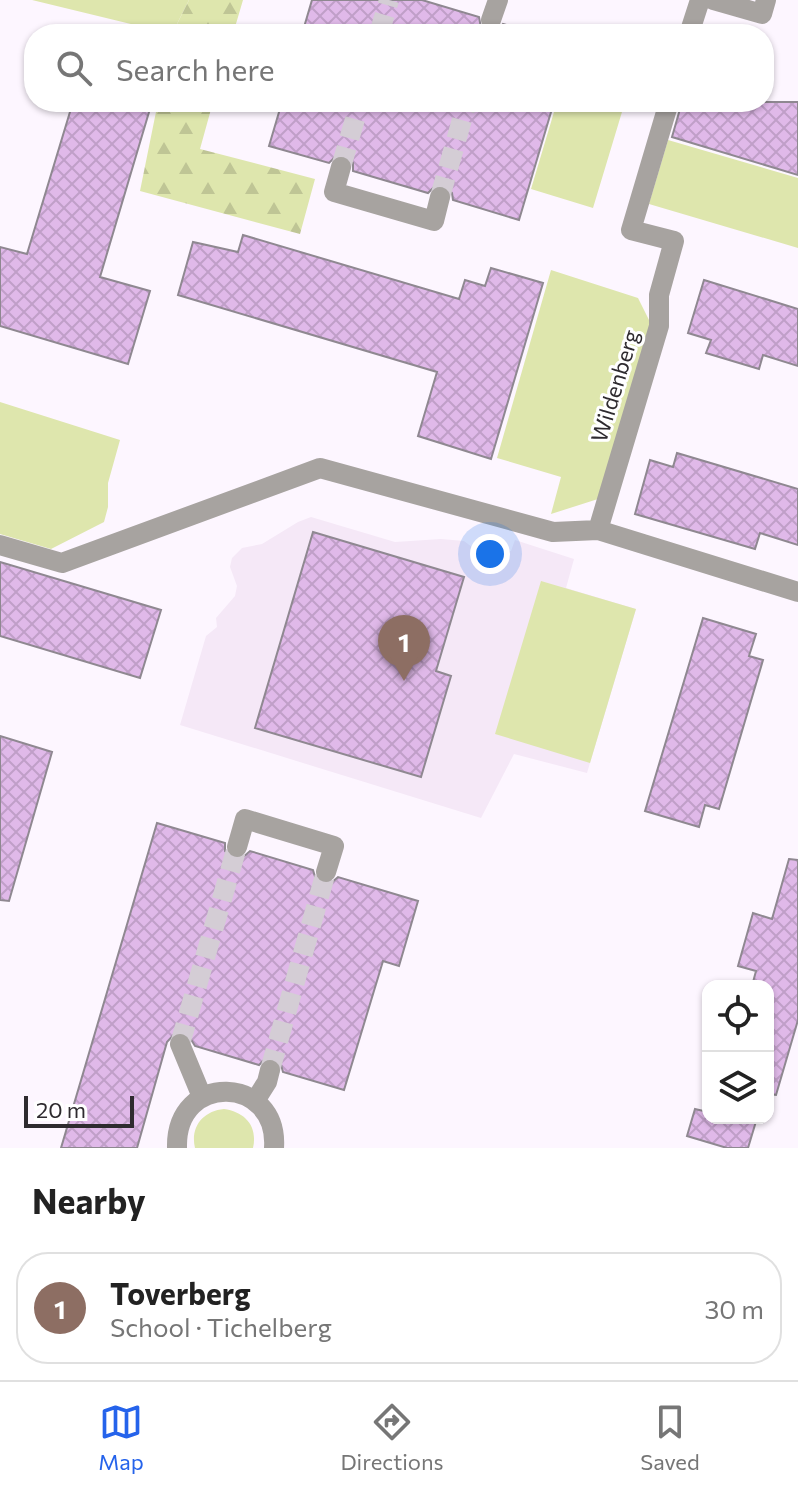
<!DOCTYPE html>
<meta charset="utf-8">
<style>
:root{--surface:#fff;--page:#f6f6f6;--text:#222;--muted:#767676;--line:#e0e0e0;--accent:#2563eb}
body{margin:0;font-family:Commissioner,sans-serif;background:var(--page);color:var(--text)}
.controls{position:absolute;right:24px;bottom:24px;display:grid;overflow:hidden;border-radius:16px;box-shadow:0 2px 6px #0004}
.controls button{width:72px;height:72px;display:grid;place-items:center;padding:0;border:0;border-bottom:2px solid var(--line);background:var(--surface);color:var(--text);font:40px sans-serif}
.scale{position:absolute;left:24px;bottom:20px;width:110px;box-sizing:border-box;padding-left:8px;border:4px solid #2e2b2f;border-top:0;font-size:22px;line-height:28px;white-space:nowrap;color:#2e2b2f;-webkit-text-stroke:6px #fff;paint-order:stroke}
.you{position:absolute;left:490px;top:554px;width:28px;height:28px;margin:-20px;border:6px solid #fff;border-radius:50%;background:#1a73e8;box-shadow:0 0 0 12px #1a73e833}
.badge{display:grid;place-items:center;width:52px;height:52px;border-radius:50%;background:var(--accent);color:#fff;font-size:26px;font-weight:700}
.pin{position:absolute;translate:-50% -66px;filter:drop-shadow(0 2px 4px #0008)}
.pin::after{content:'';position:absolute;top:42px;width:28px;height:24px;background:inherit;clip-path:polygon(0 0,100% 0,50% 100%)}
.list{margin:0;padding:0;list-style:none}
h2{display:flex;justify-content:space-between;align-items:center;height:104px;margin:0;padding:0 32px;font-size:34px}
h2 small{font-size:26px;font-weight:400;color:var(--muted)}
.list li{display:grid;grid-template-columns:52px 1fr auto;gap:24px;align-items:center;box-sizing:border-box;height:112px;margin:0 16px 16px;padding:0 16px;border:2px solid var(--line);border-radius:32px}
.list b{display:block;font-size:30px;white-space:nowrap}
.list p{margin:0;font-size:26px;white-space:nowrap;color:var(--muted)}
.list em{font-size:26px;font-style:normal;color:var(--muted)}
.icon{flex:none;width:44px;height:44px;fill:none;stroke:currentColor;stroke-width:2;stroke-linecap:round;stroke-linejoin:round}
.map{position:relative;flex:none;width:798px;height:1148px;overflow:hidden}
.search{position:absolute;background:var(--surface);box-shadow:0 2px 6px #0004;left:24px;right:24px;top:24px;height:88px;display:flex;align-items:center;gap:20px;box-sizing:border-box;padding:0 28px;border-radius:32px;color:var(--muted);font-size:30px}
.sheet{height:232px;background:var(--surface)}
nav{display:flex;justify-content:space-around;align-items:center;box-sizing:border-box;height:112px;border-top:2px solid var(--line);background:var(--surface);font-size:22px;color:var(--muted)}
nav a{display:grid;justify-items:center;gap:4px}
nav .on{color:var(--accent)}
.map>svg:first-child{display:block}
.built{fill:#f5e8f7}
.green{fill:#dee6ad}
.forest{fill:url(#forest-firs)}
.building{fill:url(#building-cross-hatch);stroke:#8f8891;stroke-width:2}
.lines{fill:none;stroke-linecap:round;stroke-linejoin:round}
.minor-tunnel{stroke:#d4cdd5;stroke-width:20;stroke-dasharray:20 10;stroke-linecap:butt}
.minor{stroke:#a7a3a0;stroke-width:20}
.labels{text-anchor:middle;stroke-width:6;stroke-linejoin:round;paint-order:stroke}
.street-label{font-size:22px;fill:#2e2b2f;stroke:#fff}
</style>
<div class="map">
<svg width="798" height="1148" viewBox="0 0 798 1148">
<defs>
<pattern id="forest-firs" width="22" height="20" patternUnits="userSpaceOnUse" patternTransform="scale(2)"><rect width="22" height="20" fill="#dee6ad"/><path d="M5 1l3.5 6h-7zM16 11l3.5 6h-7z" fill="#bfc595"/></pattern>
<pattern id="building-cross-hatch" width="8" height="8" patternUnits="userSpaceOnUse" patternTransform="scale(2)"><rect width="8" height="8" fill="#e0b9e9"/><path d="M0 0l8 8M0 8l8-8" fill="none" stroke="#c09fc8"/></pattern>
</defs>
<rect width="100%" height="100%" fill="#fdf6ff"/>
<path class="built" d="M311,517L395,542L441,539L464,541L480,553L511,551L515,540L574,559L566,588L636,609L587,773L514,754L481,818L180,725L206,636L217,627L216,618L235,596L237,586L230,567L232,558L242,548L262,544L298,522Z"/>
<path class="green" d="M32,0H189L172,34Z
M557,102H625L593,208L531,189Z
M668,140L798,178V248L649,204Z
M551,270L638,298L651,324L598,499L551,514L561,477L497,458Z
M0,402L120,440L108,483V507L104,522L51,549L0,534Z
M541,581L636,609L590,763L495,734Z
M224,1109C245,1112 258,1126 253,1148H195C190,1127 203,1111 224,1109Z"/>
<path class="forest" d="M189,0H243L233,34H172Z
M158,102H213L200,149L315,179L300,234L140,191Z"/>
<path class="building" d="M312,0H422L479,17L481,28L487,32L499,30L503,24L510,26L509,34H302Z
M73,102H152L100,277L150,291L128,364L0,326V247L27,254Z
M282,102H554L519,220L453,200L452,193L444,185H436L428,193L353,171V163L345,155H337L329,163L269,146Z
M682,102H798V175L672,137Z
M243,235L459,299L465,280L485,286L491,268L543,283L491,459L418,436L437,372L178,295L193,242L238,252Z
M704,280L798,309V366L763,355L759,369L706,353L711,340L688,333Z
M677,453L798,489V545L760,533L755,549L635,514L650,460L673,467Z
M313,532L464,577L436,671L451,676L421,777L255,728Z
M0,562L161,610L140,678L0,636Z
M703,618L756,634L749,656L763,660L719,809L705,805L699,827L645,811Z
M0,736L52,752L9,901L0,900Z
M157,823L225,843V851L233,859H241L250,851L313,870L316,880L323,885L330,884L338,877L418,901L399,966L383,961L344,1090L283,1072L280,1061L274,1058H266L259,1065L195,1046L187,1033L176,1032L167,1042L137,1148H61Z
M789,859L798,860V1020L776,1095L768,1094V986H752L756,971L738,966L753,913L772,919Z
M695,1109L708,1112V1118H757L748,1148H727L687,1136Z"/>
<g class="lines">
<path class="minor-tunnel" d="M379,34L389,0
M341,167L360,102
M440,197L467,102
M180,1044L237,847
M270,1070L326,872"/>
<path class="minor" d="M713,0L762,14L766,0
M491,20L498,0
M689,34L700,0
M341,167L334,192L434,221L440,197
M598,530L659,326V295L674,241L631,230L669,102
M0,545L62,563L320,468L553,532L598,530L798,592
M237,847L245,819L334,846L326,872
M180,1044L202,1097
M255,1101L267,1082L270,1070
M177,1148C175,1071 279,1075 274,1148"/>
</g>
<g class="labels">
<g class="street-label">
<text transform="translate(615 386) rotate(-73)" y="8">Wildenberg</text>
</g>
</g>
</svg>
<div class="controls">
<button><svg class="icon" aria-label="locate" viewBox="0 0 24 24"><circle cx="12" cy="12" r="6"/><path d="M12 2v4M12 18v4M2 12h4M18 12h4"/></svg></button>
<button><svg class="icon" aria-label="layers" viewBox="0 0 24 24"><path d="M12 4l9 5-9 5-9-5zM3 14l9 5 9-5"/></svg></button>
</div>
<div class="scale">20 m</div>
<div class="you"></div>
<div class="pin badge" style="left:404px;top:681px;background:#8d6e63">1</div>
<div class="search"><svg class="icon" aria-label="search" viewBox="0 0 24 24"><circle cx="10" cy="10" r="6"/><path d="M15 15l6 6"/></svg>Search here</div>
</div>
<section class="sheet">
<h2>Nearby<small></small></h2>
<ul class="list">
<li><span class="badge" style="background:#8d6e63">1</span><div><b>Toverberg</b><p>School · Tichelberg</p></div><em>30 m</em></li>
</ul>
</section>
<nav>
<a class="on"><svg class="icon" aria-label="map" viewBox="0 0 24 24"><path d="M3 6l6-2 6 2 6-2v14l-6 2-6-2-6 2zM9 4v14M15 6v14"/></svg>Map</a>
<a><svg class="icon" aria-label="directions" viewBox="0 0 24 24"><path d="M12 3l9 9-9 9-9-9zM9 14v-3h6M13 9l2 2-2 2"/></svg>Directions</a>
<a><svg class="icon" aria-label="saved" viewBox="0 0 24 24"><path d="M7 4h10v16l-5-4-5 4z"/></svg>Saved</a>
</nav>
